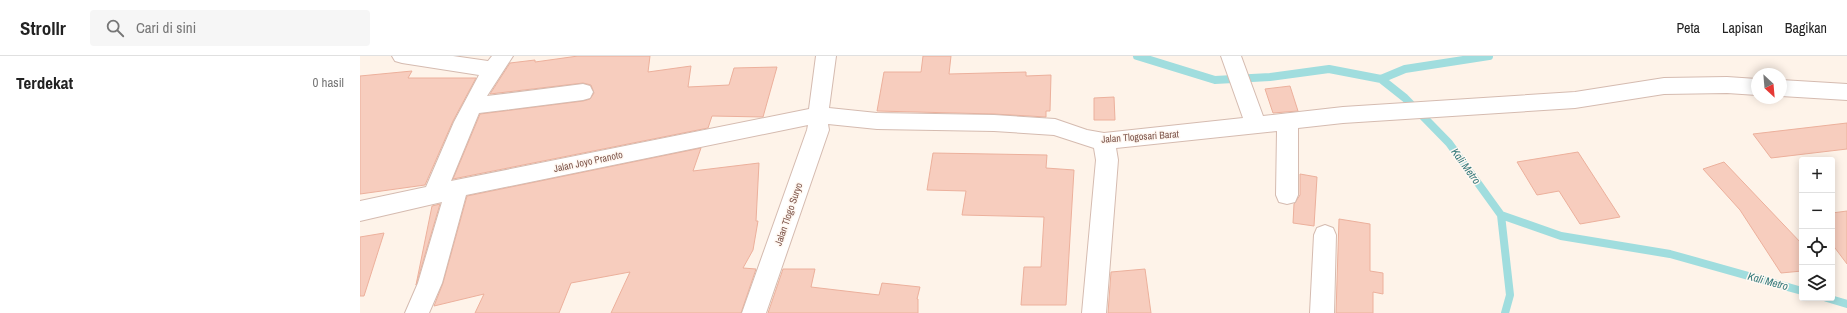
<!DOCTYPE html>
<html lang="id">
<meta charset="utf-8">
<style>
:root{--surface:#fff;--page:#f6f6f6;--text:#222;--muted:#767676;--line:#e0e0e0}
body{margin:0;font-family:"Archivo Narrow",sans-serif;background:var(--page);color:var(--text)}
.controls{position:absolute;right:12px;bottom:12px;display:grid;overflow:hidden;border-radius:4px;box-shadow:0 2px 10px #0003}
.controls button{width:36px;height:36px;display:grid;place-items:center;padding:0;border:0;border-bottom:1px solid var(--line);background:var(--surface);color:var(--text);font:20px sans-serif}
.compass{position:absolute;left:1391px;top:12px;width:36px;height:36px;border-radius:50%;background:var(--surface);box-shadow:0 2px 10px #0003;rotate:154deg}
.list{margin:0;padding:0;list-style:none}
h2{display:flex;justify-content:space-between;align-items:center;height:52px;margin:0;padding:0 16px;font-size:17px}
h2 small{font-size:13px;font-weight:400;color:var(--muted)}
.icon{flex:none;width:22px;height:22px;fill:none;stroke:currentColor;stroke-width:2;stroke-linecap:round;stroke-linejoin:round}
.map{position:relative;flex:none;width:1487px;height:257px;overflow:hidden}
header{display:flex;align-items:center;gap:24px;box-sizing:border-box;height:56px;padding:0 20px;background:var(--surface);border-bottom:1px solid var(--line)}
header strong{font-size:19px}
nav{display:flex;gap:22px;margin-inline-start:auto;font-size:14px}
.search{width:280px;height:36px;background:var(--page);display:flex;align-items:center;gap:10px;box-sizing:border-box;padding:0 14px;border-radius:4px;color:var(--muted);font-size:15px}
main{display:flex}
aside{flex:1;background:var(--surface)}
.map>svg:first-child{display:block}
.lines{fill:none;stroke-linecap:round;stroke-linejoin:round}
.stream{stroke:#a0ddde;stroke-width:8}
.building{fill:#f7cdbe;stroke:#ecb09c}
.minor-casing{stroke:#d5bbb0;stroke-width:2}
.minor{fill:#fff;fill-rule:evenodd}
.labels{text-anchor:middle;stroke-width:3;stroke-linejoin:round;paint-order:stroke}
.street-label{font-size:10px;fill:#7d5449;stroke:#fff8f2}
.water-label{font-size:11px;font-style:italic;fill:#377a7b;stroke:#fff8f2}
</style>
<header>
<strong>Strollr</strong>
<div class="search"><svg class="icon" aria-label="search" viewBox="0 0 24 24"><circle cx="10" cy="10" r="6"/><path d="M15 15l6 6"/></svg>Cari di sini</div>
<nav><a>Peta</a><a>Lapisan</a><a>Bagikan</a></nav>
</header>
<main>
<aside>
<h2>Terdekat<small>0 hasil</small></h2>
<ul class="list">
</ul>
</aside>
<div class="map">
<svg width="1487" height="257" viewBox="0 0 1487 257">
<rect width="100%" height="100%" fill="#fef3e9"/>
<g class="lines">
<path class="stream" d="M777,0L855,24L910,21L969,13L1021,23L1045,42L1089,87L1141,159L1201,180L1310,198L1442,235
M1021,23L1045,13L1129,0
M1141,159L1150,239L1145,257
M1467,242L1487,248"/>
</g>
<path class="building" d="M218,0H290L288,16L331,10L328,31L369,29L374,12L417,11L403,61L352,60L348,72L93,123L120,58L223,45L230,43L234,37L231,29L223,27L130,38L150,7L175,4V6Z
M563,0H591L589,18L666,16V20L691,19L690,55H686V61L634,58L517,55L524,16H561Z
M52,15L48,22H116L93,65L65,129L0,138V20Z
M930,30L938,55L913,57L905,33Z
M754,41L755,64H734V42Z
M1487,67V93L1411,102L1393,78Z
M341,92L333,115L399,107L396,165H398L393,194L383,212L396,213L381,257H251L270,216L211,227L199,257H115L124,238L74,250L83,227L107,140Z
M1218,96L1260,161L1220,168L1199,135L1177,139L1157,106Z
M573,97L687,99L686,112L714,114L706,249H661L664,211H681L684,161L602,159L606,135L567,134Z
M1364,106L1442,188V215L1421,217L1380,154L1343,113Z
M940,118L957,121L954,170L933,167L934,148L940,139Z
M80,148L57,226L56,229L72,150Z
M1487,155V208L1472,188V157Z
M979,163L1010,168V215L1023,217V238L1013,236V257H976Z
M24,177L4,240H0V181Z
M423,213H455L451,231L519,239L522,227L560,231L557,243H558V257H408Z
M785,213L791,257H748L751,216Z"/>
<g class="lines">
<g class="minor-casing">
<path id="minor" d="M32,0H93L128,5L132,0H153L127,40L223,28L230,30L233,36L230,42L223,44L119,57L91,125L449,53L456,0H476L469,52L517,57L634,59L695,63L727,74L744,77L883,62L861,0H881L903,60L983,51L1215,36L1304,22L1367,21L1397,23V39L1367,37L1304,38L1215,52L983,67L938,72V139L935,146L927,148L919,146L916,139L917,75L756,92L758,104L746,257H722L736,104L734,92L694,79L634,75L517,73L468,68L469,74L406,257H382L447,74L448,69L106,139L82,227L69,257H45L58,227L82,146L0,165V145L66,131L94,66L119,19L42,7L35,5Z
M1421,24L1487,28V44L1421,40Z
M965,169L973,172L976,179L974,257H950L954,179L957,172Z"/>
</g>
<use href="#minor" class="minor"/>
</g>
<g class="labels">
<g class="street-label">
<text transform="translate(780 80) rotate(-4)" y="4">Jalan Tlogosari Barat</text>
<text transform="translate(228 105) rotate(-12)" y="4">Jalan Joyo Pranoto</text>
<text transform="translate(428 158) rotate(-71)" y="4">Jalan Tlogo Suryo</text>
</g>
<g class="water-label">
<text transform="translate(1106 110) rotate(54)" y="4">Kali Metro</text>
<text transform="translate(1408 225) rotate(15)" y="4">Kali Metro</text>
</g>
</g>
</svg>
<div class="controls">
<button>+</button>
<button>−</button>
<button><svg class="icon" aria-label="locate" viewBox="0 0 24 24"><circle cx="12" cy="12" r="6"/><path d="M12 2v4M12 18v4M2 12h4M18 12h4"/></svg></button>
<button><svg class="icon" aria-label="layers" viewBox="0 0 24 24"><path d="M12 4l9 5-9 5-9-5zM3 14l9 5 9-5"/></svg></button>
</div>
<svg class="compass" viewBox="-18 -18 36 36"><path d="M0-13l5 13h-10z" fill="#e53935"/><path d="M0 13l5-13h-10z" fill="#767676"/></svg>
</div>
</main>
